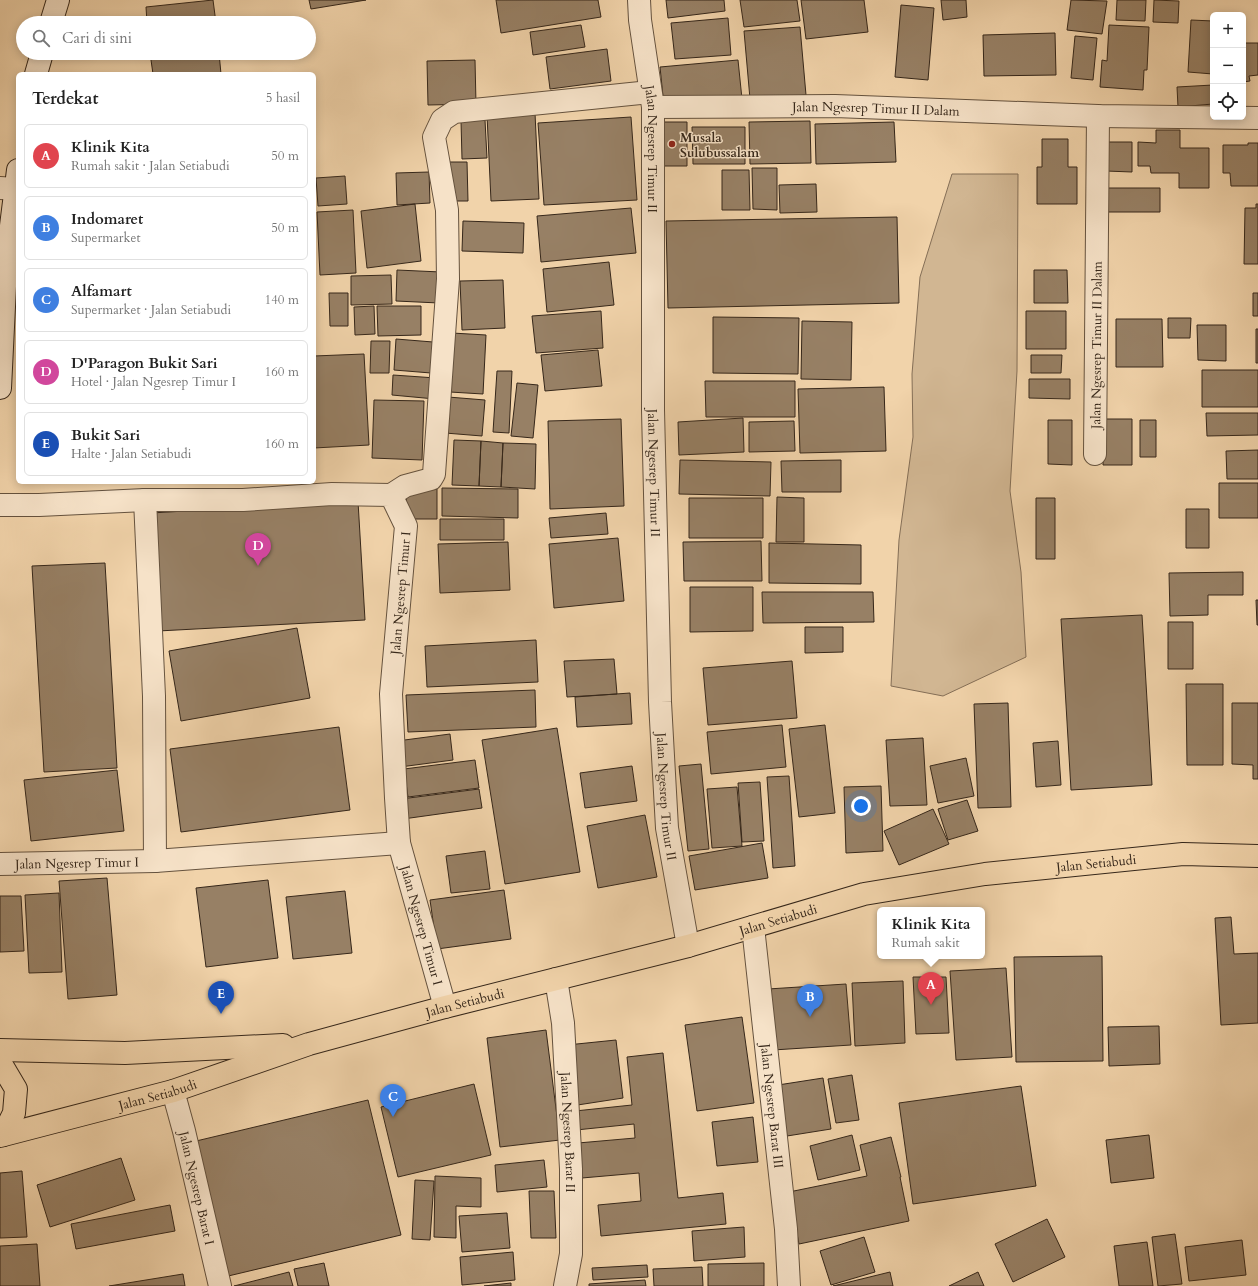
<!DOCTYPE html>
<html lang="id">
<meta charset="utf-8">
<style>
:root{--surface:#fff;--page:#f2f2f2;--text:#222;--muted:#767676;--line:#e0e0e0;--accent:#8f2418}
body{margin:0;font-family:Cardo,serif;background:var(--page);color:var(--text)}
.controls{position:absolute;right:12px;top:12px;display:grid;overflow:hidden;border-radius:6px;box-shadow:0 2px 10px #0003}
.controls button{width:36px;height:36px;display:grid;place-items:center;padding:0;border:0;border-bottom:1px solid var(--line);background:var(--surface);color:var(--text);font:20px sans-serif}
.you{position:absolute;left:861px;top:806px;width:14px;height:14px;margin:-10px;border:3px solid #fff;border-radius:50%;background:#1a73e8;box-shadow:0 0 0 6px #1a73e833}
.badge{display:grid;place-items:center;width:26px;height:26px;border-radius:50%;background:var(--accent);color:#fff;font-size:13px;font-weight:700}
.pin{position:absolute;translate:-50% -33px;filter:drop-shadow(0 1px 2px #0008)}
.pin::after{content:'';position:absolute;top:21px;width:14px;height:12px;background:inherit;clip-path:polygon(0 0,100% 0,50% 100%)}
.popup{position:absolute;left:877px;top:907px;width:108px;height:52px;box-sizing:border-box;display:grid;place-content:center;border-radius:6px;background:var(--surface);filter:drop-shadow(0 1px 3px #0005);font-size:13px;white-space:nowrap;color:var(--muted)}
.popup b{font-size:15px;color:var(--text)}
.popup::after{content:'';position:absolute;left:50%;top:100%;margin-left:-8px;border:8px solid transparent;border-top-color:var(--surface)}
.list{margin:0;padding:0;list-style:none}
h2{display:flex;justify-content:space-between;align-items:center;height:52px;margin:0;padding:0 16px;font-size:17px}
h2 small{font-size:13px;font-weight:400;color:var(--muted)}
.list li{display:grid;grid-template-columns:26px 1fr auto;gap:12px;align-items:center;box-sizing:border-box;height:64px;margin:0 8px 8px;padding:0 8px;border:1px solid var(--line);border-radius:6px}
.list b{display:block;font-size:15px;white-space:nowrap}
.list p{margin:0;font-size:13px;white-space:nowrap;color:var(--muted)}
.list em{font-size:13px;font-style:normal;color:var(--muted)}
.icon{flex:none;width:22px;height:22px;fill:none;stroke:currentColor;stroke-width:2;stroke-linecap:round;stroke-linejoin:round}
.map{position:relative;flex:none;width:1258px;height:1286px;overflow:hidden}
.search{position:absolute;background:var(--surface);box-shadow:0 2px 10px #0003;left:16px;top:16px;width:300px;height:44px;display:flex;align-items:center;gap:10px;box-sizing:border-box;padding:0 14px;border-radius:22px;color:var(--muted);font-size:15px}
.panel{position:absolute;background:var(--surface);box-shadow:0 2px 10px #0003;left:16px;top:72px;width:300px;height:412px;border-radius:6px}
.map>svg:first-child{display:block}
.green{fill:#d1b692;stroke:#846e56}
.building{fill:#978065;stroke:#36271a}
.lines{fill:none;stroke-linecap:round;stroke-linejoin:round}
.street-casing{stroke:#65523e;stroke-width:24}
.secondary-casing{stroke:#36271a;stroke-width:24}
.highway-casing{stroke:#36271a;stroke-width:24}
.street{stroke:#f6e2c8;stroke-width:22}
.secondary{stroke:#f6e2c8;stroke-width:22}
.highway{stroke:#f1d3aa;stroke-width:22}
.poi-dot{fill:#8f2418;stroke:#f6e2c8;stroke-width:1.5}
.labels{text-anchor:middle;stroke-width:3;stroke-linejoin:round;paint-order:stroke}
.street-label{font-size:13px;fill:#36271a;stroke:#f6e2c8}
.poi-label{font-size:13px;font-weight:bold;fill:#36271a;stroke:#f6e2c8;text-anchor:start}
</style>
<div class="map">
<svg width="1258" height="1286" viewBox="0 0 1258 1286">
<rect width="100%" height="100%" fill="#f1d3aa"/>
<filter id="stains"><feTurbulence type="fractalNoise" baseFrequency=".005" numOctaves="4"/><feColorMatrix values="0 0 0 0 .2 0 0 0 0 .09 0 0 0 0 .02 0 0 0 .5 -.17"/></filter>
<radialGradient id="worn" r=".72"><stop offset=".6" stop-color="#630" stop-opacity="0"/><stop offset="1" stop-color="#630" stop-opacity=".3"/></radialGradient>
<path class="green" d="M952,174H1018L1017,371L1010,491L1021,572L1026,657L943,696L891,686L899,540L913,437L912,374L920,277Z"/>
<path class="building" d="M213,0L216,23H147L146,7Z
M309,0H366L311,9Z
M496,0H598L601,17L501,33Z
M666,0H724L725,11L668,18Z
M740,0H797L800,21L744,27Z
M801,0H864L868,32L806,39Z
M941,0H966L967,17L943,20Z
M1071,0L1107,1L1102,34L1067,30Z
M1117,0H1146L1145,21L1116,20Z
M1154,0L1179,1L1178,23L1153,22Z
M901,5L934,8L928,80L895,77Z
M728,18L731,55L675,59L671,23Z
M1191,20L1213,21V74L1188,72Z
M581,25L585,47L533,55L530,32Z
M1109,25L1149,27L1147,70H1144L1143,90L1100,87L1102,60L1107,61Z
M800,27L806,95L750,99L744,31Z
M1055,33L1056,75L984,76L983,35Z
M1075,36L1097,38L1093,80L1071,78Z
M1243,43H1258V75L1249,76L1250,81L1243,82Z
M607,49L611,81L550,89L546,57Z
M150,53H219L221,74H153Z
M475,60L476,104L428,105L427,61Z
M738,60L742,99L664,106L660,67Z
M1213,85V104L1178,107L1177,87Z
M535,113L539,199L491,201L487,115Z
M631,117L637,200L544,205L538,123Z
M485,120L487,158L462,159L461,121Z
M810,121L811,163L750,164L749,122Z
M658,122H687V166H658Z
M894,122L896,162L816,164L815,124Z
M692,127H745V164H693Z
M1156,130H1180V148H1209V188H1179V173H1151L1150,166H1138V142L1156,143Z
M1042,139H1068V167H1077V204H1037V167H1042Z
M1106,142H1132V172L1106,171Z
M1248,143H1258V186H1231L1230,173H1223V145H1248Z
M448,162H467L468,201H448Z
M752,168H777V210L753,209Z
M722,170H749L750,210H722Z
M429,172L430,203L397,205L396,173Z
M345,176L347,204L318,206L316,178Z
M816,184L817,212L780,213L779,185Z
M1108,188H1160V212H1108Z
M415,204L421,261L367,268L361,211Z
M1256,204H1258V264H1244L1245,208H1256Z
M631,208L636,253L541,262L537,216Z
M353,210L356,273L320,275L317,212Z
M897,217L899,303L668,308L666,221Z
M463,221L524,223L523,253L462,251Z
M609,262L614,305L547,312L543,269Z
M397,270L441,272L439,303L396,301Z
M1034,270H1067L1068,303H1034Z
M391,275L392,304L351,305V276Z
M503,280L505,328L462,330L460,281Z
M329,293H348V326H330Z
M1253,293H1258V316H1253Z
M374,306L375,334L355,335L354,307Z
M377,306H421V335L378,336Z
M601,311L603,348L536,353L532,316Z
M1026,311H1066V349H1026Z
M713,317L799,318L798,374L713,373Z
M1168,318H1191L1190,338H1168Z
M1116,319H1162L1163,367H1116Z
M802,321L852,322L851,380L801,379Z
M1197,325H1226V361L1198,360Z
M1256,329H1258V363H1256Z
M452,333L486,335L483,394L450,392Z
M396,339L433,342L431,373L394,370Z
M371,341H390L389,373H370Z
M598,350L602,386L545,391L541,355Z
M364,354L369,445L314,448V356Z
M1031,355H1062L1061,373H1031Z
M1202,370H1258V407H1202Z
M497,371H512L509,433L493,432Z
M393,375L436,378L435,399L392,395Z
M1029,379H1070V399L1029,398Z
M705,381H795V417H706Z
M517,383L538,385L533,438L511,436Z
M884,387L886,451L800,453L798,389Z
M448,397L485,400L482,436L445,433Z
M374,400L424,401L422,460L372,458Z
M1206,413H1258V435L1207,436Z
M743,418L744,452L679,455L678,422Z
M621,419L624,506L550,509L548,421Z
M1104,419H1132V465H1103Z
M1048,420H1072V465L1048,464Z
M1140,420H1156V457H1140Z
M794,421L795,451L749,452V422Z
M454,440L481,441L479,486L452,485Z
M481,441L503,443L501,487L479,486Z
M503,443L536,444L535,489L501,487Z
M1258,450V479H1227L1226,451Z
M680,460L771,462L770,496L679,494Z
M841,460V492H782L781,461Z
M1219,483H1258V518H1219Z
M442,488L518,489V518L442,516Z
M406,489H437V519H407Z
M777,497L804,498V542H776Z
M689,498H763V538H689Z
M1036,498H1055V559H1036Z
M358,501L365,620L158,631L151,513Z
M1186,509H1209V548H1186Z
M606,513L608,534L551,538L549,518Z
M440,519H504V540H440Z
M618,538L624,601L554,608L549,544Z
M761,541L762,581H684L683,542Z
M508,542L510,590L440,593L438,544Z
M769,543L861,545V584L769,583Z
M105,563L117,768L44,772L32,566Z
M1243,572V595H1208V615L1170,616L1169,573Z
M690,587H753V631L690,632Z
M762,592H873L874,622L763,623Z
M1256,600H1258V625H1257Z
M1142,615L1152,785L1071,790L1061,619Z
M1168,622H1193V669H1168Z
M805,627H843V652L805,653Z
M297,628L310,698L181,721L169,651Z
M536,640L538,682L427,687L425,646Z
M614,659L617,694L567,697L564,661Z
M792,661L797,718L708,725L703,668Z
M1186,684H1223V765H1187Z
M535,690L536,727L408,732L406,695Z
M630,693L632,724L577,727L575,697Z
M1008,703L1011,807L978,808L974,704Z
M1232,703H1258V779H1253V765L1232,764Z
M782,725L786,767L711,774L707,732Z
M825,725L835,813L799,817L789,729Z
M339,727L350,810L181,832L170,749Z
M557,728L580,872L505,884L482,740Z
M450,734L453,760L400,767L397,741Z
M923,738L927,805L890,806L886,740Z
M1058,741L1061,785L1036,787L1033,743Z
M966,758L974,796L938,803L930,766Z
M475,760L479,788L408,797L404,769Z
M701,764L709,849L688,851L679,766Z
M632,766L637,801L585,808L580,773Z
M117,770L124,831L31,841L24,780Z
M789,776L795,866L773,868L767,777Z
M760,782L764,841L742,842L738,783Z
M881,786L883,851L846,853L844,787Z
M737,787L742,846L712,848L707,789Z
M479,789L482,808L403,819L401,799Z
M967,800L978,831L948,840L938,809Z
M933,809L949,844L899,865L884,831Z
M645,815L657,877L598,888L587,826Z
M762,843L768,878L695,890L689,856Z
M485,851L490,889L451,893L446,856Z
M107,878L117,995L68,999L59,881Z
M268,880L278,958L206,967L196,888Z
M504,890L511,939L437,949L430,900Z
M345,891L352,953L293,959L286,897Z
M59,893L62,972L29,973L25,895Z
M0,896H21L24,951L0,952Z
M1231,917L1234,954L1258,953V1023L1221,1025L1215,918Z
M1102,956L1103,1061L1016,1062L1014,957Z
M1006,968L1012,1057L956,1060L950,971Z
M913,977H946L949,1033L916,1034Z
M903,981L905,1043L855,1046L852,983Z
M846,984L851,1045L773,1050L768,989Z
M742,1017L754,1103L697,1111L685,1025Z
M1159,1026L1160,1064L1109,1066L1108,1027Z
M546,1030L560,1140L500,1147L487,1038Z
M616,1040L623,1098L571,1106L567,1045Z
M663,1053L678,1198L723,1193L726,1224L601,1236L598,1205L641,1201L639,1173L582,1178L578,1143L635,1138L634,1124L576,1130L575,1111L632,1105L627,1057Z
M852,1075L859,1120L836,1123L828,1079Z
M823,1078L831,1129L787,1136L778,1085Z
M474,1084L491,1155L398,1177L381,1107Z
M1021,1086L1036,1186L913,1204L899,1103Z
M368,1100L401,1235L224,1277L192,1142Z
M753,1117L758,1162L717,1166L712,1122Z
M852,1135L860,1170L818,1180L810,1146Z
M1149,1135L1154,1178L1111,1183L1106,1140Z
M891,1137L901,1177H900L909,1221L799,1244L789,1192L867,1176L860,1145Z
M121,1158L135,1200L50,1227L37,1185Z
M544,1160L547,1187L497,1192L495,1165Z
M22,1171L27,1237L0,1238V1173Z
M435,1176L481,1178V1207L456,1206V1238L434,1237Z
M415,1180L434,1181L430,1240L412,1239Z
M529,1191H554L556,1238H531Z
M170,1205L175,1231L76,1249L71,1224Z
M507,1213L510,1248L462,1252L459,1216Z
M1047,1219L1065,1257L1013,1282L995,1244Z
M744,1227L745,1257L694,1261L692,1231Z
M1175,1234L1182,1284L1158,1286L1152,1237Z
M864,1237L875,1272L831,1285L820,1251Z
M1242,1240L1246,1275L1189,1281L1185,1247Z
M1147,1242L1153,1286H1119L1114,1246Z
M37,1244L40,1286H0V1246Z
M513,1252L515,1280L462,1285L460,1257Z
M324,1263L329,1286H298L294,1269Z
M764,1263V1286H708V1264Z
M647,1265L648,1277L593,1280L592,1268Z
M702,1267L703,1286H654L653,1269Z
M289,1272L293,1286H234Z
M890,1272L893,1286H833Z
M978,1272L984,1286H949Z
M183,1274L185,1286H109Z
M645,1280L646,1286H589V1284Z
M511,1283V1286H484Z"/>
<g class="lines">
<g class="street-casing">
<g id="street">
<path id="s1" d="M639,0L640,20L653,107V410L660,702L667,828L688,946"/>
<path id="s2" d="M653,107L835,106L1098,116L1258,118"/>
<path d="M0,188L16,189"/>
<path id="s3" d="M1095,454L1098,116"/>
<path d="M391,495L405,486L431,479L434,474L448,279L447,210L434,137L442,120L454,112L650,92"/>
<path d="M145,500L154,696L155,861"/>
<path id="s4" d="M0,505H39L145,500H243L332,494L391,495L406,526L391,694L396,798L399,843L445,1007"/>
<path id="s5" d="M0,864L155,861L399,843"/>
<path id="s6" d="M753,927L786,1229L789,1286"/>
<path id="s7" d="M556,979L563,1023L571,1169V1254L565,1286"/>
<path id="s8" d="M173,1091L184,1131L220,1286"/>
</g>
</g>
<g class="secondary-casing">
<path id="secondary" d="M51,23L58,0
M36,74L42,53
M0,388L6,266L18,170"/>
</g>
<g class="highway-casing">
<g id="highway">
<path d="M0,1050L125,1053L283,1045"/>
<path d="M0,1065L3,1067L16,1089L14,1113L3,1135"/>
<path id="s9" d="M0,1136L173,1091L309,1044L445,1007L688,946L864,894L985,874L1183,854L1258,856"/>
</g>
</g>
<use href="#street" class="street"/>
<use href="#secondary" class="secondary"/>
<use href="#highway" class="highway"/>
</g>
<circle class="poi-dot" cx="672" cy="144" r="4"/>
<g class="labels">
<g class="street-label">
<text dy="5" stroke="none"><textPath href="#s2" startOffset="223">Jalan Ngesrep Timur II Dalam</textPath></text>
<text dy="5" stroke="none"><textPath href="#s1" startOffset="150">Jalan Ngesrep Timur II</textPath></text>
<text dy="5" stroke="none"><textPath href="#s3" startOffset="109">Jalan Ngesrep Timur II Dalam</textPath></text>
<text dy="5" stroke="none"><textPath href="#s1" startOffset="474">Jalan Ngesrep Timur II</textPath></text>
<text transform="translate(400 593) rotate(-85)" y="5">Jalan Ngesrep Timur I</text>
<text dy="5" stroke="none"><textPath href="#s1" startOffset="798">Jalan Ngesrep Timur II</textPath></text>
<text dy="5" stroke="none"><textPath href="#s5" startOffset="77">Jalan Ngesrep Timur I</textPath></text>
<text dy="5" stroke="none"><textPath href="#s9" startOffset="1132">Jalan Setiabudi</textPath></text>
<text dy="5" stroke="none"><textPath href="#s9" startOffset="808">Jalan Setiabudi</textPath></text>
<text dy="5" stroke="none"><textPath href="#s4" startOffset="829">Jalan Ngesrep Timur I</textPath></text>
<text dy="5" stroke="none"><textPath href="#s9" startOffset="484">Jalan Setiabudi</textPath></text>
<text dy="5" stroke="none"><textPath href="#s9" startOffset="163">Jalan Setiabudi</textPath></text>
<text dy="5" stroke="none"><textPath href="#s6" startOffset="180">Jalan Ngesrep Barat III</textPath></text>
<text dy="5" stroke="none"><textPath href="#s7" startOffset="154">Jalan Ngesrep Barat II</textPath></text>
<text dy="5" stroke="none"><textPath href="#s8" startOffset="100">Jalan Ngesrep Barat I</textPath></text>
</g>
<g class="poi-label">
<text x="680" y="142">Musala<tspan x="680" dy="15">Sulubussalam</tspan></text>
</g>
</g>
<rect width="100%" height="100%" filter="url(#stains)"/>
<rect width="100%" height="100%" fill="url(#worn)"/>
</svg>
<div class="controls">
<button>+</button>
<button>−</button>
<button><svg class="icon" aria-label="locate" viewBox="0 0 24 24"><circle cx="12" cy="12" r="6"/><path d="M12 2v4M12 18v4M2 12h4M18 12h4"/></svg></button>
</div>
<div class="you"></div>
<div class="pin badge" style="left:931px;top:1005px;background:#e0444e">A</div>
<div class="popup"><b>Klinik Kita</b>Rumah sakit</div>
<div class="pin badge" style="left:810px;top:1017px;background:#3f7fe0">B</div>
<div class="pin badge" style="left:393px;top:1117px;background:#3f7fe0">C</div>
<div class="pin badge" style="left:258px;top:566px;background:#d1479c">D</div>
<div class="pin badge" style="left:221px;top:1014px;background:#1a4fb4">E</div>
<div class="search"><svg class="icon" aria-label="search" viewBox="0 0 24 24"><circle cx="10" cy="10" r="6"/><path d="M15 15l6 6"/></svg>Cari di sini</div>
<section class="panel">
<h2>Terdekat<small>5 hasil</small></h2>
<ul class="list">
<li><span class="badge" style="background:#e0444e">A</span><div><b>Klinik Kita</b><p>Rumah sakit · Jalan Setiabudi</p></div><em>50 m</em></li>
<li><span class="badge" style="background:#3f7fe0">B</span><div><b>Indomaret</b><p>Supermarket</p></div><em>50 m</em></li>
<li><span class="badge" style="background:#3f7fe0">C</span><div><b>Alfamart</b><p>Supermarket · Jalan Setiabudi</p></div><em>140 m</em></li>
<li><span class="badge" style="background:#d1479c">D</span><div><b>D'Paragon Bukit Sari</b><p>Hotel · Jalan Ngesrep Timur I</p></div><em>160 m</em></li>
<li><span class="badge" style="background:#1a4fb4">E</span><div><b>Bukit Sari</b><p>Halte · Jalan Setiabudi</p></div><em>160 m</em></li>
</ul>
</section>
</div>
